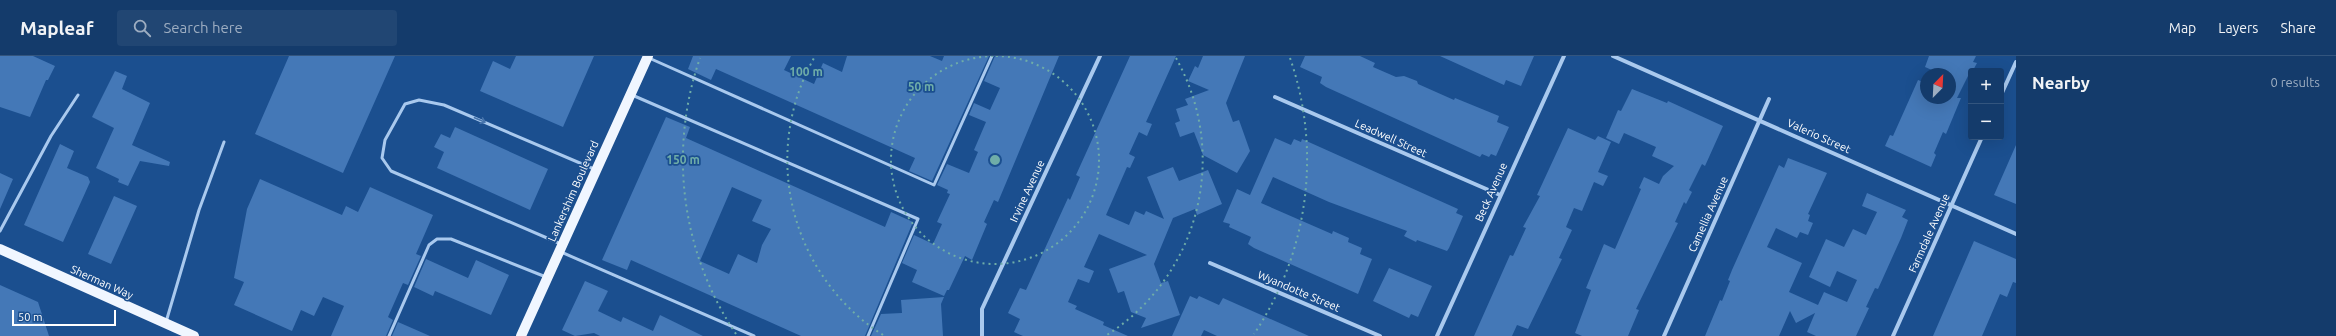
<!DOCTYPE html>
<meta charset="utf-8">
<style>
:root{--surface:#143b6b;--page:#214673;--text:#f1f3f6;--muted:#9dadc1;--line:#33557e}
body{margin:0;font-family:Ubuntu,sans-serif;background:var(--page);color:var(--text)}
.controls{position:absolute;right:12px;top:12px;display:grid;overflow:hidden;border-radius:4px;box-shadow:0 4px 16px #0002}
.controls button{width:36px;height:36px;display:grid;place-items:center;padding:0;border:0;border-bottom:1px solid var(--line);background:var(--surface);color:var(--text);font:20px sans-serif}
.compass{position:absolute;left:1920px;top:12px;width:36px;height:36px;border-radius:50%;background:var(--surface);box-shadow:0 4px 16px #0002;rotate:24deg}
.scale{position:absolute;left:12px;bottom:10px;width:104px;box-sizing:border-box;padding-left:4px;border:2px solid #fff;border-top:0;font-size:11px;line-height:14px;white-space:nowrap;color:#fff;-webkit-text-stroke:3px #1b4f8f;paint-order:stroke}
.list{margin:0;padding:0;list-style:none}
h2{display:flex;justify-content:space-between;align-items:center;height:52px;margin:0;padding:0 16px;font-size:17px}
h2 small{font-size:13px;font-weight:400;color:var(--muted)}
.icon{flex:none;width:22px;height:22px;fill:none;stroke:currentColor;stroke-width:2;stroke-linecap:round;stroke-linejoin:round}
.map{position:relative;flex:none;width:2016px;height:280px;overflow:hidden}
header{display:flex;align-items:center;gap:24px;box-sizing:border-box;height:56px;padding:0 20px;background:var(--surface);border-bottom:1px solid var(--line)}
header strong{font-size:19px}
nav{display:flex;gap:22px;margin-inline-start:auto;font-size:14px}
.search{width:280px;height:36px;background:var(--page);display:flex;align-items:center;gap:10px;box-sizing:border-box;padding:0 14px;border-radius:4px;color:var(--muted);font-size:15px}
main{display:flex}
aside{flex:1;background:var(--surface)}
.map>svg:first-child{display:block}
.building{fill:#4478b7;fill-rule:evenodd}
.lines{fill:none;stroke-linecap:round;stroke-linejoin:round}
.service{stroke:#a9c9ee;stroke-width:3}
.minor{stroke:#a9c9ee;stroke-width:4}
.primary{stroke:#f0f6ff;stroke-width:10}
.oneway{stroke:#4674ac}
.ring{fill:none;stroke:#6fada8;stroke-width:2;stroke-dasharray:2 4}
.labels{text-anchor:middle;stroke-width:3.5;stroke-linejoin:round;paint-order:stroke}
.street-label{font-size:11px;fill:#fff;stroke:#1b4f8f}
.centre{fill:#6fada8;stroke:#1b4f8f;stroke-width:2}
.ring-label{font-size:12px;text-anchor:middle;font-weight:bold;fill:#6fada8;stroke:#1b4f8f;stroke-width:3.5;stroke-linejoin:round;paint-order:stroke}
</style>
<header>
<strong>Mapleaf</strong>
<div class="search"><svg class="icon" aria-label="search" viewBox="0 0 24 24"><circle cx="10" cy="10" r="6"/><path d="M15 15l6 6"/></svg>Search here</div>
<nav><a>Map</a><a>Layers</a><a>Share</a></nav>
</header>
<main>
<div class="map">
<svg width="2016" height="280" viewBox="0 0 2016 280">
<rect width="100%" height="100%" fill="#1b4f8f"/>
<path class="building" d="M0,0H33L55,10L48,24H46L30,61L0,51Z
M289,0H395L343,117L255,78Z
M516,0H594L563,71L480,35L493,5L510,13Z
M693,0H791L784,14L814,28L823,7L842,16L847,0H930L942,5L944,0H989L932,125L909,115L915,102L716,13L711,24L688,13Z
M995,0H1059L998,146L994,144L984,166L987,168L972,204L965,200L949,234H947L944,240L912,226L917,214L902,207L914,179L933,188L942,168L937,166L950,138L947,137L948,134L937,129L947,108L969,117L978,96L974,94L986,66L969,59L974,47L990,54L1000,32L984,25Z
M1130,0H1176L1146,66L1152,68L1147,80L1139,76L1129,98L1135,101L1130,112L1127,111L1106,159L1129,169L1135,155L1144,159L1146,155L1164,163L1147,121L1173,111L1179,125L1208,114L1222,148L1197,159L1195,153L1173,162L1154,208L1161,227L1168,225L1180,259L1141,272L1146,262L1131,256L1124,235L1118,237L1109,213L1147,199L1099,178L1084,211L1094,215L1089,227L1078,223L1068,246L1077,250L1075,253L1104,266L1103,269L1128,280H1023L1014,276L1020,263L1008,257L1020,232L1026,234L1068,142L1070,144L1080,121L1076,119Z
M1203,0H1245L1226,47L1233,66L1239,64L1250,95L1237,117L1203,99L1194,76L1180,81L1175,67L1180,65L1176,53L1188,49L1185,43L1209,34L1188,25L1195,10L1198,12Z
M1305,0H1360L1375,7L1373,11L1396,21L1404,20L1417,25L1418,28L1454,44L1455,42L1499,60L1497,66L1509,71L1496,100L1491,98L1489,101L1482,98L1480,101L1326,31L1320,27L1322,21L1300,11Z
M1440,0H1534L1521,30L1506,24L1504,29Z
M1929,0H1976L1973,6L1977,7L1971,18H1969L1957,42H1961L1946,78L1943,76L1934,97L1936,99L1931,111L1885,90L1890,79L1893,80L1918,24L1926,27V42H1950V18H1941L1925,11Z
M115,15L127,20L122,33L150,47L132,89L170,106L169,110L140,105L128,130L118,126L119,123L96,112L114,72L92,61Z
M1632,33L1667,47L1668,45L1723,70L1705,110L1702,108L1689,134L1692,136L1686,148L1684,146L1675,166L1678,167L1636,253L1639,254L1628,280H1582L1575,277L1591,234L1586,232L1604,188L1615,193L1641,133L1639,132L1644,121L1659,128L1663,120L1674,110L1652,100L1656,91L1624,77L1619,88L1606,82L1618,54L1621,55Z
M666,61L690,71L686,82L885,171L891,156L913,166L865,280H801L631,204L627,214L602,204ZM732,131L762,144L752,165L771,173L762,189L757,207L738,198L729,218L700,205Z
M455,71L548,113L530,154L437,112L444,96L434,91L441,78L450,82Z
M1568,72L1595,84L1598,80L1611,86L1598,116L1608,120L1603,130L1594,126L1582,155L1574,152L1566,171L1572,174L1559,202L1562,203L1528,273L1517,269L1512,280H1474L1510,199L1513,200L1514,198L1526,172L1523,171L1540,140L1537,139Z
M1275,82L1291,89L1294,83L1301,86L1302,83L1458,153L1456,157L1463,160L1449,192L1447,195L1417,184L1416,186L1404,180L1407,175L1329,146L1273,121L1261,147L1332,178L1333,175L1349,182L1348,186L1362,192L1360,198L1372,203L1358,238L1254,192L1248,188L1251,181L1229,171L1230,168L1223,166L1237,133L1250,139Z
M60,88L74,95L67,112L88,121L90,126L63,186L24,169Z
M2016,89V148L1994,139Z
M1788,102L1827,117L1808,158L1810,159L1808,165L1813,167L1808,179L1800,176L1797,182L1776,172L1767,191L1802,207L1789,236L1818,249L1824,236L1847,246L1857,224L1837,215L1830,231L1809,221L1826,183L1844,191L1853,173L1866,179L1877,156L1862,150L1867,137L1906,154L1902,161L1908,164L1901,182L1878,233L1875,232L1866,251L1869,252L1856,280H1816L1807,276L1815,257L1796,267L1790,255L1779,280H1705L1720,244L1722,245L1730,225L1728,224L1732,214L1779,109L1784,112Z
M0,117L13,123L0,153Z
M260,123L342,159L346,150L358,156L370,131L433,159L416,198L421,200L408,229L403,227L388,261L393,264L386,280H331L344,250L323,241L314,260L301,254L292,275L234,249L244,226L234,222L247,153Z
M114,140L137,150L111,208L88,198Z
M1974,185L2016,203V227L2013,226L2007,241L2000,238L1982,280H1933Z
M426,203L468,222L476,204L509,219L491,259L435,235L433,240L414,231Z
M1389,212L1432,230L1418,261L1411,258L1409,262L1373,245Z
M585,225L608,235L598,255L621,266L623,261L653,275L660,259L703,280H600L594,277L575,280L562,274Z
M0,229L38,246L49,280H0Z
M1190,240L1197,243L1199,240L1219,249L1223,242L1309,280H1217L1204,274L1201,280H1172Z
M944,241L941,248L943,280H871L881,258L902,257L901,244Z
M398,266L430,280H392Z"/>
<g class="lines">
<path class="service" d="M649,2L934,129L992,0
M632,39L918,163L868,280
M0,175L51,80L78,39
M561,188L391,115L382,102L385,84L405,48L419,44L444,49L594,113
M561,196L754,280
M166,266L199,154L224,86
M389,280L429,189L437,183H451L546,221"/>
<path class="minor" d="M1613,0L2016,178
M2001,39L2016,6
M1275,41L1500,139
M1210,207L1380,280
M982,280V253L1100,0
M1437,280L1564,0
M1664,280L1769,43
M1893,280L1982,81"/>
<path class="primary" d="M0,193L194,280
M521,280L648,0"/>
</g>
<defs><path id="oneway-shaft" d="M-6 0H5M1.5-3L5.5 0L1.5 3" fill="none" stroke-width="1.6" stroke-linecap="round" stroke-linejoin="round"/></defs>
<use class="oneway" href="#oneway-shaft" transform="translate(480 64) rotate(23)"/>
<g class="ring">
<path d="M996 0A104 104 0 1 1 994 0"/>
<path d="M883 279A208 208 0 0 1 814 2M1176 2A208 208 0 0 1 1107 279"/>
<path d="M736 278A312 312 0 0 1 700 2M1290 2A312 312 0 0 1 1254 278"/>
</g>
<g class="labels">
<g class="street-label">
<text transform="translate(1819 80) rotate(24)" y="4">Valerio Street</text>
<text transform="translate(1391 82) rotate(24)" y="4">Leadwell Street</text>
<text transform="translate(573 135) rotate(-66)" y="4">Lankershim Boulevard</text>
<text transform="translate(1027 135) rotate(-65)" y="4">Irvine Avenue</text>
<text transform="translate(1491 136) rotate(-66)" y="4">Beck Avenue</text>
<text transform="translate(1708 158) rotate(-66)" y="4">Camellia Avenue</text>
<text transform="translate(1929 177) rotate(-66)" y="4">Farmdale Avenue</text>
<text transform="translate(102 226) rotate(24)" y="4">Sherman Way</text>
<text transform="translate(1299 235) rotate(23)" y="4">Wyandotte Street</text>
</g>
</g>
<circle cx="995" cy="104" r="6" class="centre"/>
<g class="ring-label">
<text x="806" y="20">100 m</text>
<text x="921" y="35">50 m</text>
<text x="683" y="108">150 m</text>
</g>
</svg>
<div class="controls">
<button>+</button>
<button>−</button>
</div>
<svg class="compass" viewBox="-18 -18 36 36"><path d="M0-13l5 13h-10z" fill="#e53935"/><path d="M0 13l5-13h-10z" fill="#9dadc1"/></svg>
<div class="scale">50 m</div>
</div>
<aside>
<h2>Nearby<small>0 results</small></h2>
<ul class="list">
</ul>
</aside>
</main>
